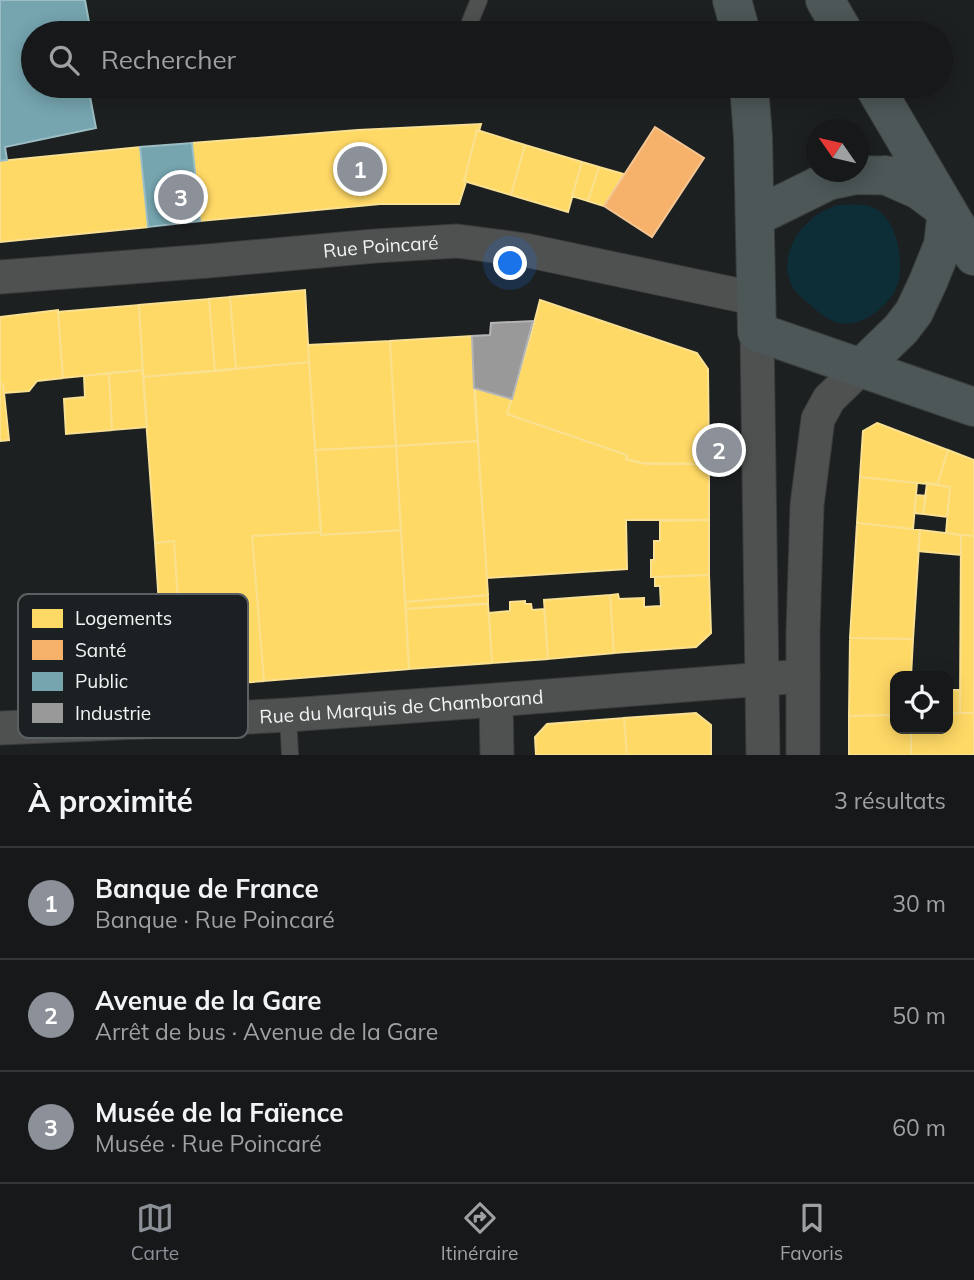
<!DOCTYPE html>
<html lang="fr">
<meta charset="utf-8">
<style>
:root{--surface:#161819;--page:#1f2122;--text:#f1f3f6;--muted:#9ea0a2;--line:#353738;--accent:#8c9099}
body{margin:0;font-family:Mulish,sans-serif;background:var(--page);color:var(--text)}
.controls{position:absolute;right:21px;bottom:21px;display:grid;overflow:hidden;border-radius:14px;box-shadow:0 4px 18px #0003}
.controls button{width:63px;height:63px;display:grid;place-items:center;padding:0;border:0;border-bottom:2px solid var(--line);background:var(--surface);color:var(--text);font:35px sans-serif}
.compass{position:absolute;left:806px;top:119px;width:63px;height:63px;border-radius:50%;background:var(--surface);box-shadow:0 4px 18px #0003;rotate:304deg}
.you{position:absolute;left:511px;top:264px;width:24px;height:24px;margin:-18px;border:5px solid #fff;border-radius:50%;background:#1a73e8;box-shadow:0 0 0 10px #1a73e833}
.badge{display:grid;place-items:center;width:46px;height:46px;border-radius:50%;background:var(--accent);color:#fff;font-size:23px;font-weight:700}
.pin{position:absolute;translate:-50% -50%;border:4px solid #fff;box-shadow:0 2px 7px #0006}
.list{margin:0;padding:0;list-style:none}
h2{display:flex;justify-content:space-between;align-items:center;height:91px;margin:0;padding:0 28px;font-size:30px}
h2 small{font-size:23px;font-weight:400;color:var(--muted)}
.list li{display:grid;grid-template-columns:46px 1fr auto;gap:21px;align-items:center;box-sizing:border-box;height:112px;padding:0 28px;border-top:2px solid var(--line)}
.list b{display:block;font-size:26px;white-space:nowrap}
.list p{margin:0;font-size:23px;white-space:nowrap;color:var(--muted)}
.list em{font-size:23px;font-style:normal;color:var(--muted)}
.icon{flex:none;width:38px;height:38px;fill:none;stroke:currentColor;stroke-width:2;stroke-linecap:round;stroke-linejoin:round}
.map{position:relative;flex:none;width:974px;height:755px;overflow:hidden}
.search{position:absolute;background:var(--surface);box-shadow:0 4px 18px #0003;left:21px;right:21px;top:21px;height:77px;display:flex;align-items:center;gap:18px;box-sizing:border-box;padding:0 24px;border-radius:38px;color:var(--muted);font-size:26px}
.sheet{height:427px;background:var(--surface)}
nav{display:flex;justify-content:space-around;align-items:center;box-sizing:border-box;height:98px;border-top:2px solid var(--line);background:var(--surface);font-size:19px;color:var(--muted)}
nav a{display:grid;justify-items:center;gap:4px}
nav .on{color:var(--accent)}
.map>svg:first-child{display:block}
.green{fill:#0d2d37}
.homes{fill:#ffd966;stroke:#fae191;stroke-width:2}
.health{fill:#f6b26b;stroke:#f4c694;stroke-width:2}
.public{fill:#76a5af;stroke:#9bbdc4;stroke-width:2}
.industry{fill:#999;stroke:#b3b4b5;stroke-width:2}
.lines{fill:none;stroke-linecap:round;stroke-linejoin:round}
.lane-casing{stroke:#393c3c;stroke-width:18}
.street-casing{stroke:#393c3c;stroke-width:35}
.primary-casing{stroke:#393c3c;stroke-width:40}
.lane{stroke:#4f5151;stroke-width:16}
.street{stroke:#4f5151;stroke-width:33}
.primary{stroke:#4d5758;stroke-width:38}
.labels{text-anchor:middle;stroke-width:7;stroke-linejoin:round;paint-order:stroke}
.street-label{font-size:19px;fill:#f0f4f5;stroke:#1b2123}
.key{fill:#1b2123;stroke:#5b6062;stroke-width:2}
.key-label{font-size:19px;fill:#f0f4f5}
</style>
<div class="map">
<svg width="974" height="755" viewBox="0 0 974 755">
<rect width="100%" height="100%" fill="#1d2021"/>
<path class="green" d="M837,205C848,205 865,203 874,208C897,219 903,258 899,280C893,304 863,328 839,323C829,322 815,309 808,303C804,299 799,296 796,292C776,265 793,231 818,214C824,210 831,208 837,205Z"/>
<path class="homes" d="M481,124L479,131L477,130L464,181L466,182L459,204H380L200,221L192,143L358,130Z
M477,130L525,145L511,195L464,181Z
M525,145L582,162L568,212L511,195Z
M140,147L148,227L0,242V161Z
M582,162L599,167L588,201L572,196Z
M599,167L624,174L604,206L588,201Z
M305,290L309,362L236,369L230,297Z
M230,297L236,369L215,371L209,299Z
M209,299L215,371L143,377L139,305Z
M540,300L697,353L708,369L709,464L640,463L626,459L627,455L507,414L532,331Z
M139,305L143,370L63,378L58,312Z
M58,310L63,378L37,381L29,391L4,393L3,384H0V317Z
M472,336L478,441L396,446L390,341Z
M390,341L396,446L315,450L308,345Z
M309,362L321,532L252,536L264,681L241,683V680L184,684L174,541L155,543L143,377Z
M143,370L147,427L112,430L109,373Z
M109,373L112,430L66,434L64,399L85,397L84,376Z
M0,384H3L9,440L0,441Z
M474,388L512,399L507,414L627,455L626,459L646,464H709V520H626L627,569L487,578Z
M877,423L948,450L937,485L860,477L863,431Z
M478,441L488,595L405,602L396,446Z
M396,446L401,530L321,535L315,450Z
M948,450L974,460V536L946,533L950,487L937,485Z
M860,477L917,483L913,529L857,523Z
M927,483L950,487L947,517L923,514Z
M916,495L926,496L923,514L914,513Z
M709,520V575L651,577V560H654V541H660V521Z
M857,523L920,530L913,639L850,638Z
M401,530L409,669L264,681L252,536L321,532V535Z
M920,530L961,535V555L918,551Z
M961,535L974,536V713H960Z
M174,541L183,678L181,679L171,674L168,635L161,636L155,543Z
M709,575L711,633L696,647L614,653L610,595L618,594L619,599L644,598V607L661,606L660,586H655V577Z
M488,595V604L406,609L405,602Z
M610,595L614,653L548,659L544,600Z
M525,601V604H531L532,610L544,609L548,659L492,663L489,613L510,611V602Z
M475,604H488L492,663L409,669L406,609Z
M850,638L913,639L911,676H895V715L849,716Z
M948,690H960V713L948,714Z
M696,713L711,725V755H627L624,718Z
M960,713H974V755H911V729H948V714Z
M895,715V729H911V755H849V716Z
M624,718L627,755H536L535,737L547,724Z"/>
<path class="health" d="M655,127L704,158L652,237L604,206Z"/>
<path class="public" d="M0,0H85L91,33H33V86H88L96,128L5,147L7,160L0,161Z
M192,143L200,221L148,227L140,147Z"/>
<path class="industry" d="M533,321L512,399L474,388L472,336L490,335L491,323Z"/>
<g class="lines">
<g class="lane-casing">
<path id="lane" d="M470,33V22L479,0
M288,715L290,755"/>
</g>
<g class="street-casing">
<g id="street">
<path id="s1" d="M0,277L208,261L375,246L457,241L525,250L757,299"/>
<path d="M757,332L763,755"/>
<path d="M496,700L497,755"/>
<path id="s2" d="M0,728L212,719L288,715L496,700L803,676"/>
<path d="M803,755V632L807,505L818,419L829,399L861,368"/>
</g>
</g>
<g class="primary-casing">
<path id="primary" d="M732,0L741,33
M825,0L844,33
M749,86L753,137L757,332L974,407
M874,86L974,256
M755,217L828,181L856,175L911,176
M861,368L901,329L914,312L928,282L943,245L947,211L919,190L885,175"/>
</g>
<use href="#lane" class="lane"/>
<use href="#street" class="street"/>
<use href="#primary" class="primary"/>
</g>
<g class="labels">
<g class="street-label">
<text dy="7" stroke="none"><textPath href="#s1" startOffset="382">Rue Poincaré</textPath></text>
<text dy="7" stroke="none"><textPath href="#s2" startOffset="402">Rue du Marquis de Chamborand</textPath></text>
</g>
</g>
<rect x="18" y="594" width="230" height="144" rx="10" class="key"/>
<rect x="32" y="609" width="31" height="19" fill="#ffd966"/>
<rect x="32" y="640" width="31" height="20" fill="#f6b26b"/>
<rect x="32" y="672" width="31" height="19" fill="#76a5af"/>
<rect x="32" y="703" width="31" height="20" fill="#999"/>
<g class="key-label">
<text x="75" y="625">Logements</text>
<text x="75" y="657">Santé</text>
<text x="75" y="688">Public</text>
<text x="75" y="720">Industrie</text>
</g>
</svg>
<div class="controls">
<button><svg class="icon" aria-label="locate" viewBox="0 0 24 24"><circle cx="12" cy="12" r="6"/><path d="M12 2v4M12 18v4M2 12h4M18 12h4"/></svg></button>
</div>
<svg class="compass" viewBox="-18 -18 36 36"><path d="M0-13l5 13h-10z" fill="#e53935"/><path d="M0 13l5-13h-10z" fill="#9ea0a2"/></svg>
<div class="you"></div>
<div class="pin badge" style="left:360px;top:169px">1</div>
<div class="pin badge" style="left:719px;top:450px">2</div>
<div class="pin badge" style="left:181px;top:197px">3</div>
<div class="search"><svg class="icon" aria-label="search" viewBox="0 0 24 24"><circle cx="10" cy="10" r="6"/><path d="M15 15l6 6"/></svg>Rechercher</div>
</div>
<section class="sheet">
<h2>À proximité<small>3 résultats</small></h2>
<ul class="list">
<li><span class="badge">1</span><div><b>Banque de France</b><p>Banque · Rue Poincaré</p></div><em>30 m</em></li>
<li><span class="badge">2</span><div><b>Avenue de la Gare</b><p>Arrêt de bus · Avenue de la Gare</p></div><em>50 m</em></li>
<li><span class="badge">3</span><div><b>Musée de la Faïence</b><p>Musée · Rue Poincaré</p></div><em>60 m</em></li>
</ul>
</section>
<nav>
<a class="on"><svg class="icon" aria-label="map" viewBox="0 0 24 24"><path d="M3 6l6-2 6 2 6-2v14l-6 2-6-2-6 2zM9 4v14M15 6v14"/></svg>Carte</a>
<a><svg class="icon" aria-label="directions" viewBox="0 0 24 24"><path d="M12 3l9 9-9 9-9-9zM9 14v-3h6M13 9l2 2-2 2"/></svg>Itinéraire</a>
<a><svg class="icon" aria-label="saved" viewBox="0 0 24 24"><path d="M7 4h10v16l-5-4-5 4z"/></svg>Favoris</a>
</nav>
